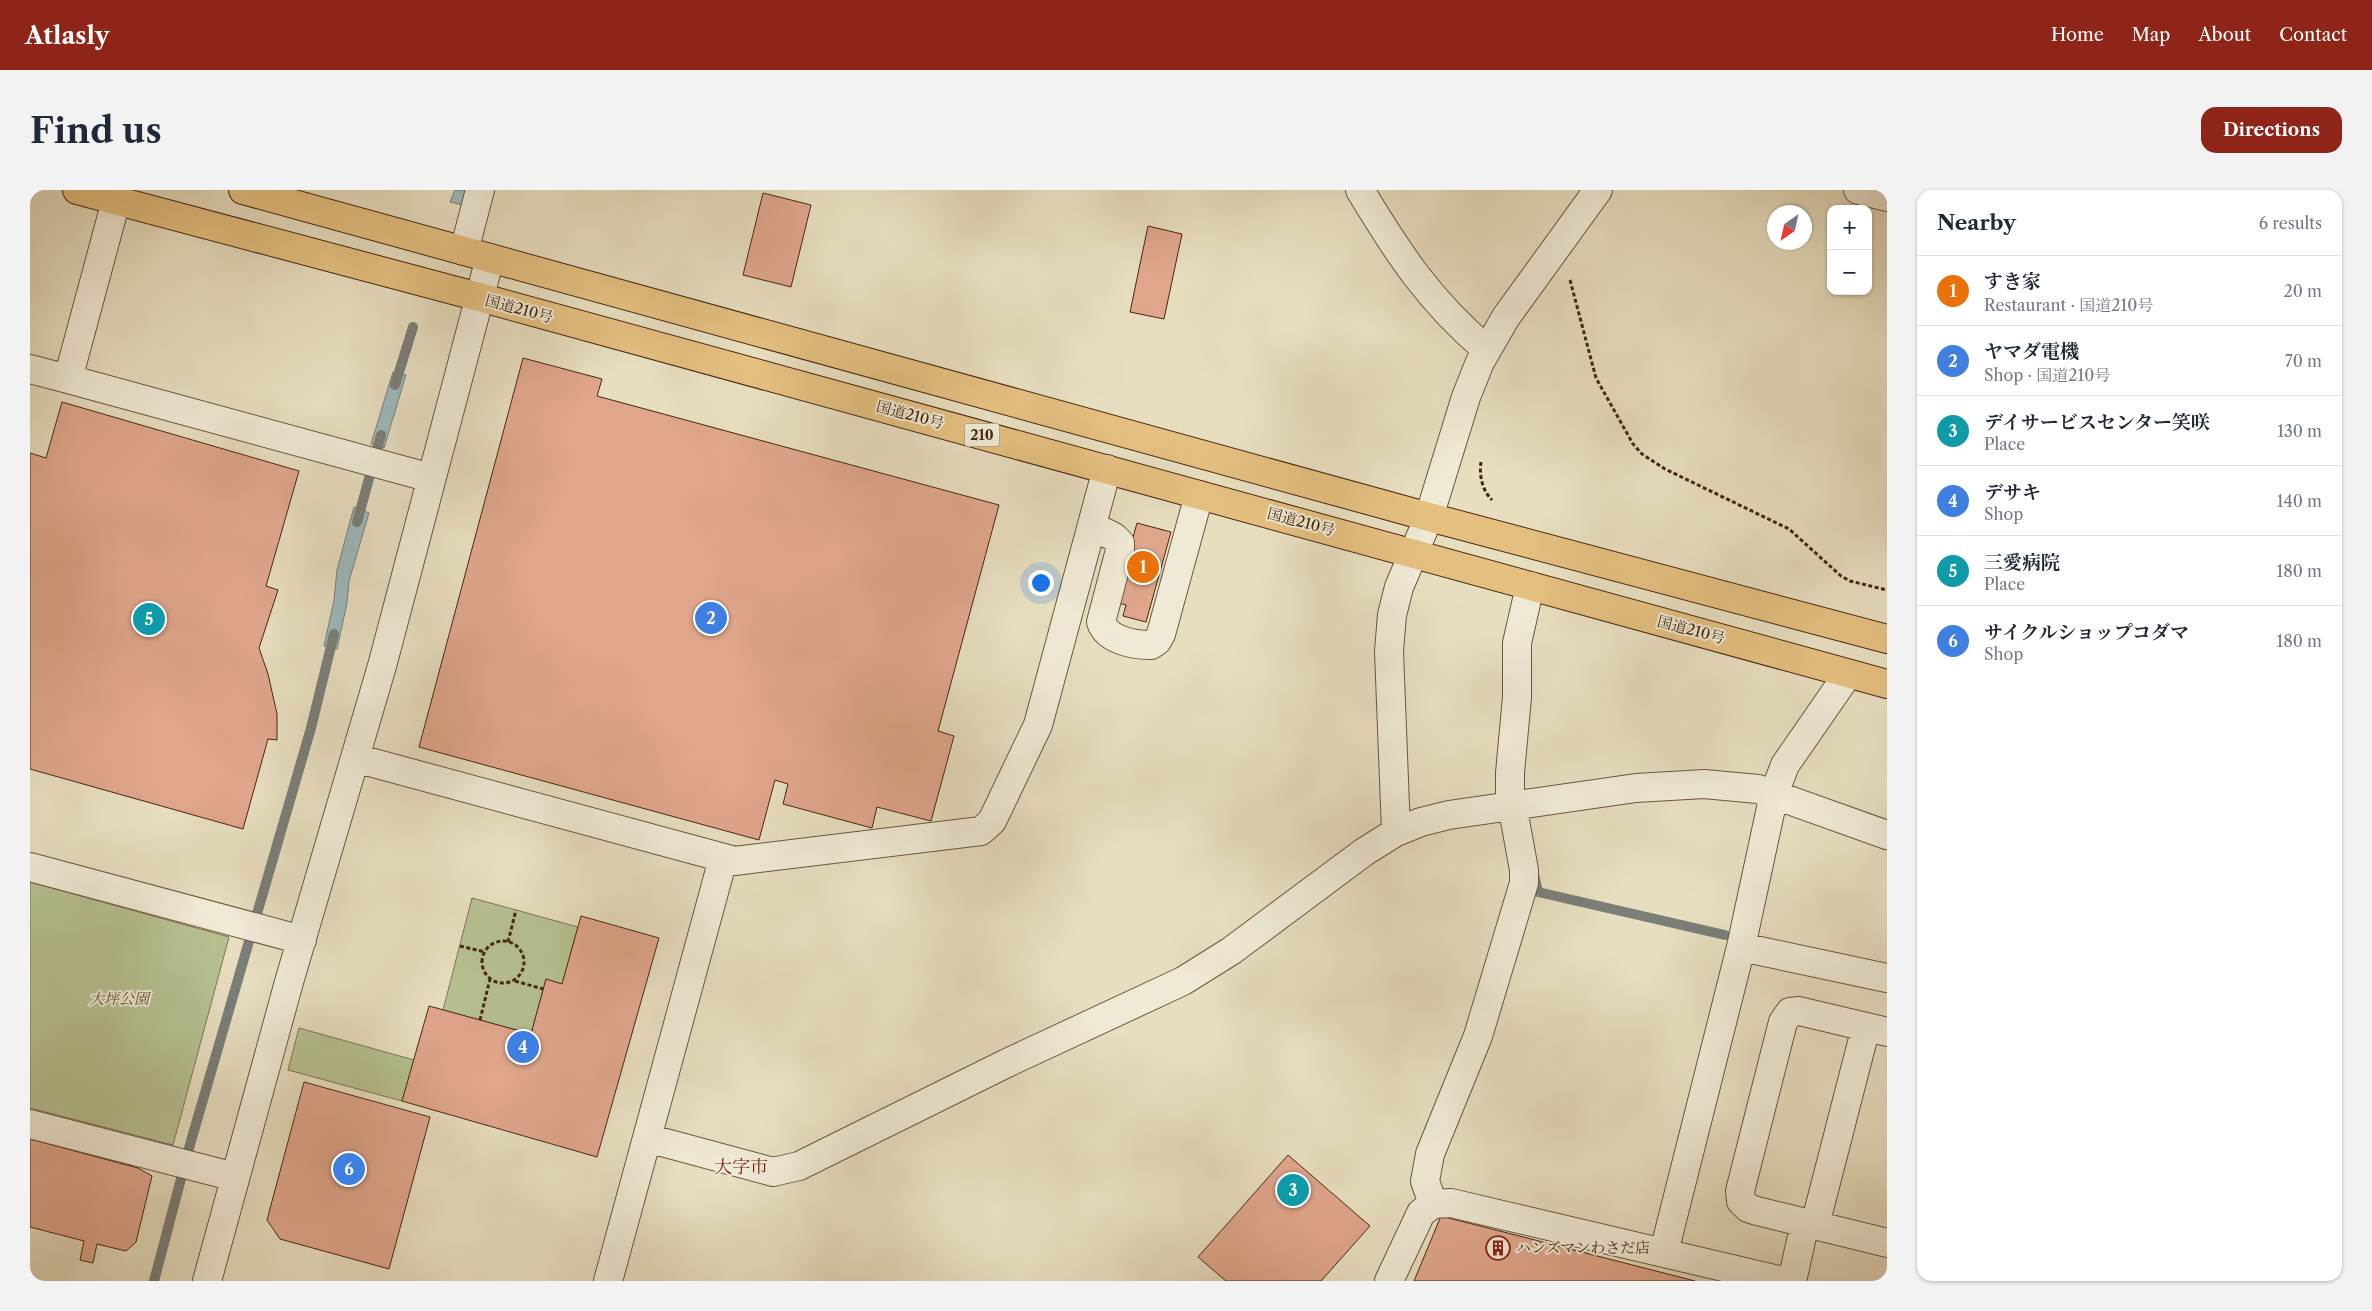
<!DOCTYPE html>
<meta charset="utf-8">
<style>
:root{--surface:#fff;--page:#f2f2f3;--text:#1f2937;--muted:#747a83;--line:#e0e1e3;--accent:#8f2418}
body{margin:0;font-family:"Libre Caslon Text","Noto Serif JP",serif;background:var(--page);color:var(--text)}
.controls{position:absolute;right:15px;top:15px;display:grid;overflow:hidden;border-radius:10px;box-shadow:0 1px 4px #0004}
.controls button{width:45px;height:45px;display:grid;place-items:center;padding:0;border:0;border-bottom:1px solid var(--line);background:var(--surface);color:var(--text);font:25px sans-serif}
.compass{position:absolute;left:1737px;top:15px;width:45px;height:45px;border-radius:50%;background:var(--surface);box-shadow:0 1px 4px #0004;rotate:214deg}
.you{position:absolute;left:1010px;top:392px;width:18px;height:18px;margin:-12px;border:4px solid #fff;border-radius:50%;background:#1a73e8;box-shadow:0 0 0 8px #1a73e833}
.badge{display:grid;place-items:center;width:32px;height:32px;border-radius:50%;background:var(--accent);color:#fff;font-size:16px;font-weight:700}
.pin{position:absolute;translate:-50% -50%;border:2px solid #fff;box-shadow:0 1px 5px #0006}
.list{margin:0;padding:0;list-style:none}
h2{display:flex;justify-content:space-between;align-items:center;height:65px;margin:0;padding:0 20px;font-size:21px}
h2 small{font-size:16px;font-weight:400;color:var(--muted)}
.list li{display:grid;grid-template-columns:32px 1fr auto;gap:15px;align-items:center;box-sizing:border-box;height:70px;padding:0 20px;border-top:1px solid var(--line)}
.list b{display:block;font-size:19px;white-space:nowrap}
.list p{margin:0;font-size:16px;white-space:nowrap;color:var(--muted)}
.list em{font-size:16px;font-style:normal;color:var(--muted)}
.map{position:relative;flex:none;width:1857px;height:1091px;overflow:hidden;border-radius:15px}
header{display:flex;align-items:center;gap:30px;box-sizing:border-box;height:70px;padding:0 25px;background:var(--accent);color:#fff}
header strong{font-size:24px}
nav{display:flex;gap:28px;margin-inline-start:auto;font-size:18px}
.intro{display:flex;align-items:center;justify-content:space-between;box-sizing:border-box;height:120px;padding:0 30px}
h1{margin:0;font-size:35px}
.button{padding:12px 22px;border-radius:15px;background:var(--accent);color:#fff;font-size:18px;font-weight:700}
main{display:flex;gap:30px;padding:0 30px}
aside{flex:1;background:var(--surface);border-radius:15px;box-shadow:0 1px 4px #0004}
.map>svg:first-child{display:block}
.green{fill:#b6c192;stroke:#7e7450}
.water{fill:#9db9be;stroke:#7a7f78}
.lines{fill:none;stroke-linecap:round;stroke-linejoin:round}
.stream{stroke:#7a7f78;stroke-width:10}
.building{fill:#e0a68c;stroke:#46270e}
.minor-casing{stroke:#6e553a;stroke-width:30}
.highway-casing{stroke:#46270e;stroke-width:30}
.path{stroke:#46270e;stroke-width:3;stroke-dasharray:4 2.5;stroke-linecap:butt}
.minor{stroke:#efead6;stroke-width:28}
.highway{stroke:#e4bf80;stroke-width:28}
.labels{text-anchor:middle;stroke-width:4;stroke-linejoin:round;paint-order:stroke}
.shield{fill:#efead6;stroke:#79624a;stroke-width:1}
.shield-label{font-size:14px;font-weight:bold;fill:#46270e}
.street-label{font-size:15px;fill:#46270e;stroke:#efead6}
.park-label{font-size:15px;font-style:italic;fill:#624e2f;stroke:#efead6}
.poi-label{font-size:15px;fill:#46270e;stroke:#efead6;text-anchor:start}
.quarter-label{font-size:18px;fill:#7a1f14;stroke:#efead6}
</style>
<header>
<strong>Atlasly</strong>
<nav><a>Home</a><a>Map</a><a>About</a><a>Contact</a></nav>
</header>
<div class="intro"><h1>Find us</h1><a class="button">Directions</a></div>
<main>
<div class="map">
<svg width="1857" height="1091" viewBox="0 0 1857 1091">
<rect width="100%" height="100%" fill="#e7dec0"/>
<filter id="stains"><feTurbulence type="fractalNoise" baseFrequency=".004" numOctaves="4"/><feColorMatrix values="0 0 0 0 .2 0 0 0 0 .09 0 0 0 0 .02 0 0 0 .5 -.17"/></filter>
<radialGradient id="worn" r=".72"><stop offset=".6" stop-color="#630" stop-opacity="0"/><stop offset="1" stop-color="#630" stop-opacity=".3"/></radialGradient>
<path class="green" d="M0,692L199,747L143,955L0,918Z
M442,708L548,737L532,794L516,789L501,844L413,820Z
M269,838L384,870L372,911L258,880Z"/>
<path class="water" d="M425,0H438L433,15L420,12Z
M363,182L376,185L354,258L341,254Z
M324,317L339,323L319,391L317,413L307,459L294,456L304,410L307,380Z"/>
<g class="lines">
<path class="stream" d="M365,195L383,137
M327,332L351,245
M1504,685L1508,702L1695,745
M124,1091L161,951L281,538L304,444"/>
</g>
<path class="building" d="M733,3L781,15L761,97L713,85Z
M1118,36L1152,44L1134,129L1100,122Z
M493,168L572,189L567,206L969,315L908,541L924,546L901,631L847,617L842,638L753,614L758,594L745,590L729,650L389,557Z
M32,212L269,281L236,396L248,400L229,458L238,484L247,524V550L238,549L213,639L0,579V263L16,268Z
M1107,333L1141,342L1116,432L1093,426L1096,415L1085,412Z
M551,726L629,748L567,967L372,911L399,816L501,844L516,789L532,794Z
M274,892L400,927L359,1079L250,1049L237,1030Z
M0,949L108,978L122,986L106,1052L96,1061L67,1054L63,1073L50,1070L54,1051L0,1037Z
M1258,965L1340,1036L1291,1091H1196L1168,1067Z
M1411,1026L1665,1091H1384Z"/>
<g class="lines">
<g class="minor-casing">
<path id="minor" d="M1330,0C1368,63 1399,111 1457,160
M1828,0L1857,7
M86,11L38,189L401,288
M434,61L450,0
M0,179L38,189
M1062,336L1084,347L1090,353V360L1071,432C1077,450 1103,455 1121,455L1127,451L1131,444L1169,305
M325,568L705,671L951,641L962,631L1008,535L1077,279
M1366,642L1359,461L1362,425L1369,397L1399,327L1436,207L1450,172L1476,127L1568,0
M0,677L272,750
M1711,757L1857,788
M1857,842L1769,821L1760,822L1753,832L1710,1001L1711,1011L1718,1018L1727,1021L1857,1053
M0,934L205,987
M617,948L743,982L769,976L977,873L1153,791L1201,761L1334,662L1366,642L1391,632L1419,625L1606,598L1674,594L1728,599L1857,645
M1403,1014L1395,991L1400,964L1448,846L1494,693V680L1480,603V583L1487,507V453L1500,396
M1785,1035L1836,837
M1634,1062L1711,757L1744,604L1755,575L1818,484
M177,1091L259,792L352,476L460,68
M578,1091L693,669
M1359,1091L1391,1023L1403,1014L1421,1013L1753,1091
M1762,1091L1775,1033"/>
</g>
<g class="highway-casing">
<path id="highway" d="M47,0L449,107L1857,494
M213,0L1399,327L1857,449"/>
</g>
<path class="path" d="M1540,90L1566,188L1603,254L1612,264L1635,279L1759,339L1811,386L1820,391L1857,400
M1451,272C1449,285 1452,300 1462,310
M452 772a21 21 0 1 1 42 0a21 21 0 1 1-42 0Z
M478,752L486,720
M430,756L455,762
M485,791L513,799
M450,830L460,789"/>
<use href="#minor" class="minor"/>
<use href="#highway" class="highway"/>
</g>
<defs>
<g id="building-ring" transform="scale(1.25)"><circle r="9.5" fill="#efead6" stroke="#8f2418" stroke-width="1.5"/><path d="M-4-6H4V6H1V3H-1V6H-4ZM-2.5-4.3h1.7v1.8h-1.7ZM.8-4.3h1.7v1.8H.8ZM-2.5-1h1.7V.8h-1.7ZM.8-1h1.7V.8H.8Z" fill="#8f2418"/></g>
</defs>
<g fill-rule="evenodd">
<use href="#building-ring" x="1468" y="1058"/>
</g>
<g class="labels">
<rect class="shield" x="934.5" y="233.5" width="35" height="23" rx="4"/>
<g class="shield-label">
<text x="952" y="250">210</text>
</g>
<g class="street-label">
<text transform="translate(489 119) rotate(15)" y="5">国道210号</text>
<text transform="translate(880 225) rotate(15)" y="5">国道210号</text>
<text transform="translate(1271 332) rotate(15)" y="5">国道210号</text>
<text transform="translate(1661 440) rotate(15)" y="5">国道210号</text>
</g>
<g class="park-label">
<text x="89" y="814">大坪公園</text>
</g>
<g class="poi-label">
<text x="1486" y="1063">ハンズマンわさだ店</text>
</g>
<g class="quarter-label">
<text x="711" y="983">大字市</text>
</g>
</g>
<rect width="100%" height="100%" filter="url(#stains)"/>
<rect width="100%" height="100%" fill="url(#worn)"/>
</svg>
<div class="controls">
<button>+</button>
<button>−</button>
</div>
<svg class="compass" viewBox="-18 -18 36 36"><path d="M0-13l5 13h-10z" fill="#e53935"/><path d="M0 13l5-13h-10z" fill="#747a83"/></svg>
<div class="you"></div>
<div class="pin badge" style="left:1113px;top:377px;background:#e8710a">1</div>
<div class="pin badge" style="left:681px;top:428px;background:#3f7fe0">2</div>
<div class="pin badge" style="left:1263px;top:1000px;background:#0f9aa8">3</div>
<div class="pin badge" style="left:493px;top:857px;background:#3f7fe0">4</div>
<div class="pin badge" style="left:119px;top:429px;background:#0f9aa8">5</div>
<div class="pin badge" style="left:319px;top:979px;background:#3f7fe0">6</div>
</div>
<aside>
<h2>Nearby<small>6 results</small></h2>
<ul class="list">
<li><span class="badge" style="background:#e8710a">1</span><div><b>すき家</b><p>Restaurant · 国道210号</p></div><em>20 m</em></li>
<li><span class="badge" style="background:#3f7fe0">2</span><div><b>ヤマダ電機</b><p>Shop · 国道210号</p></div><em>70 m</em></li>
<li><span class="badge" style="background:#0f9aa8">3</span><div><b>デイサービスセンター笑咲</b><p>Place</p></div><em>130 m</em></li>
<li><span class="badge" style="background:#3f7fe0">4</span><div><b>デサキ</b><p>Shop</p></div><em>140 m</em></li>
<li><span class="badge" style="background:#0f9aa8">5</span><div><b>三愛病院</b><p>Place</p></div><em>180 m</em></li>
<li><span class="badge" style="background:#3f7fe0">6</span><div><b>サイクルショップコダマ</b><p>Shop</p></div><em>180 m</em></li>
</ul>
</aside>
</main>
